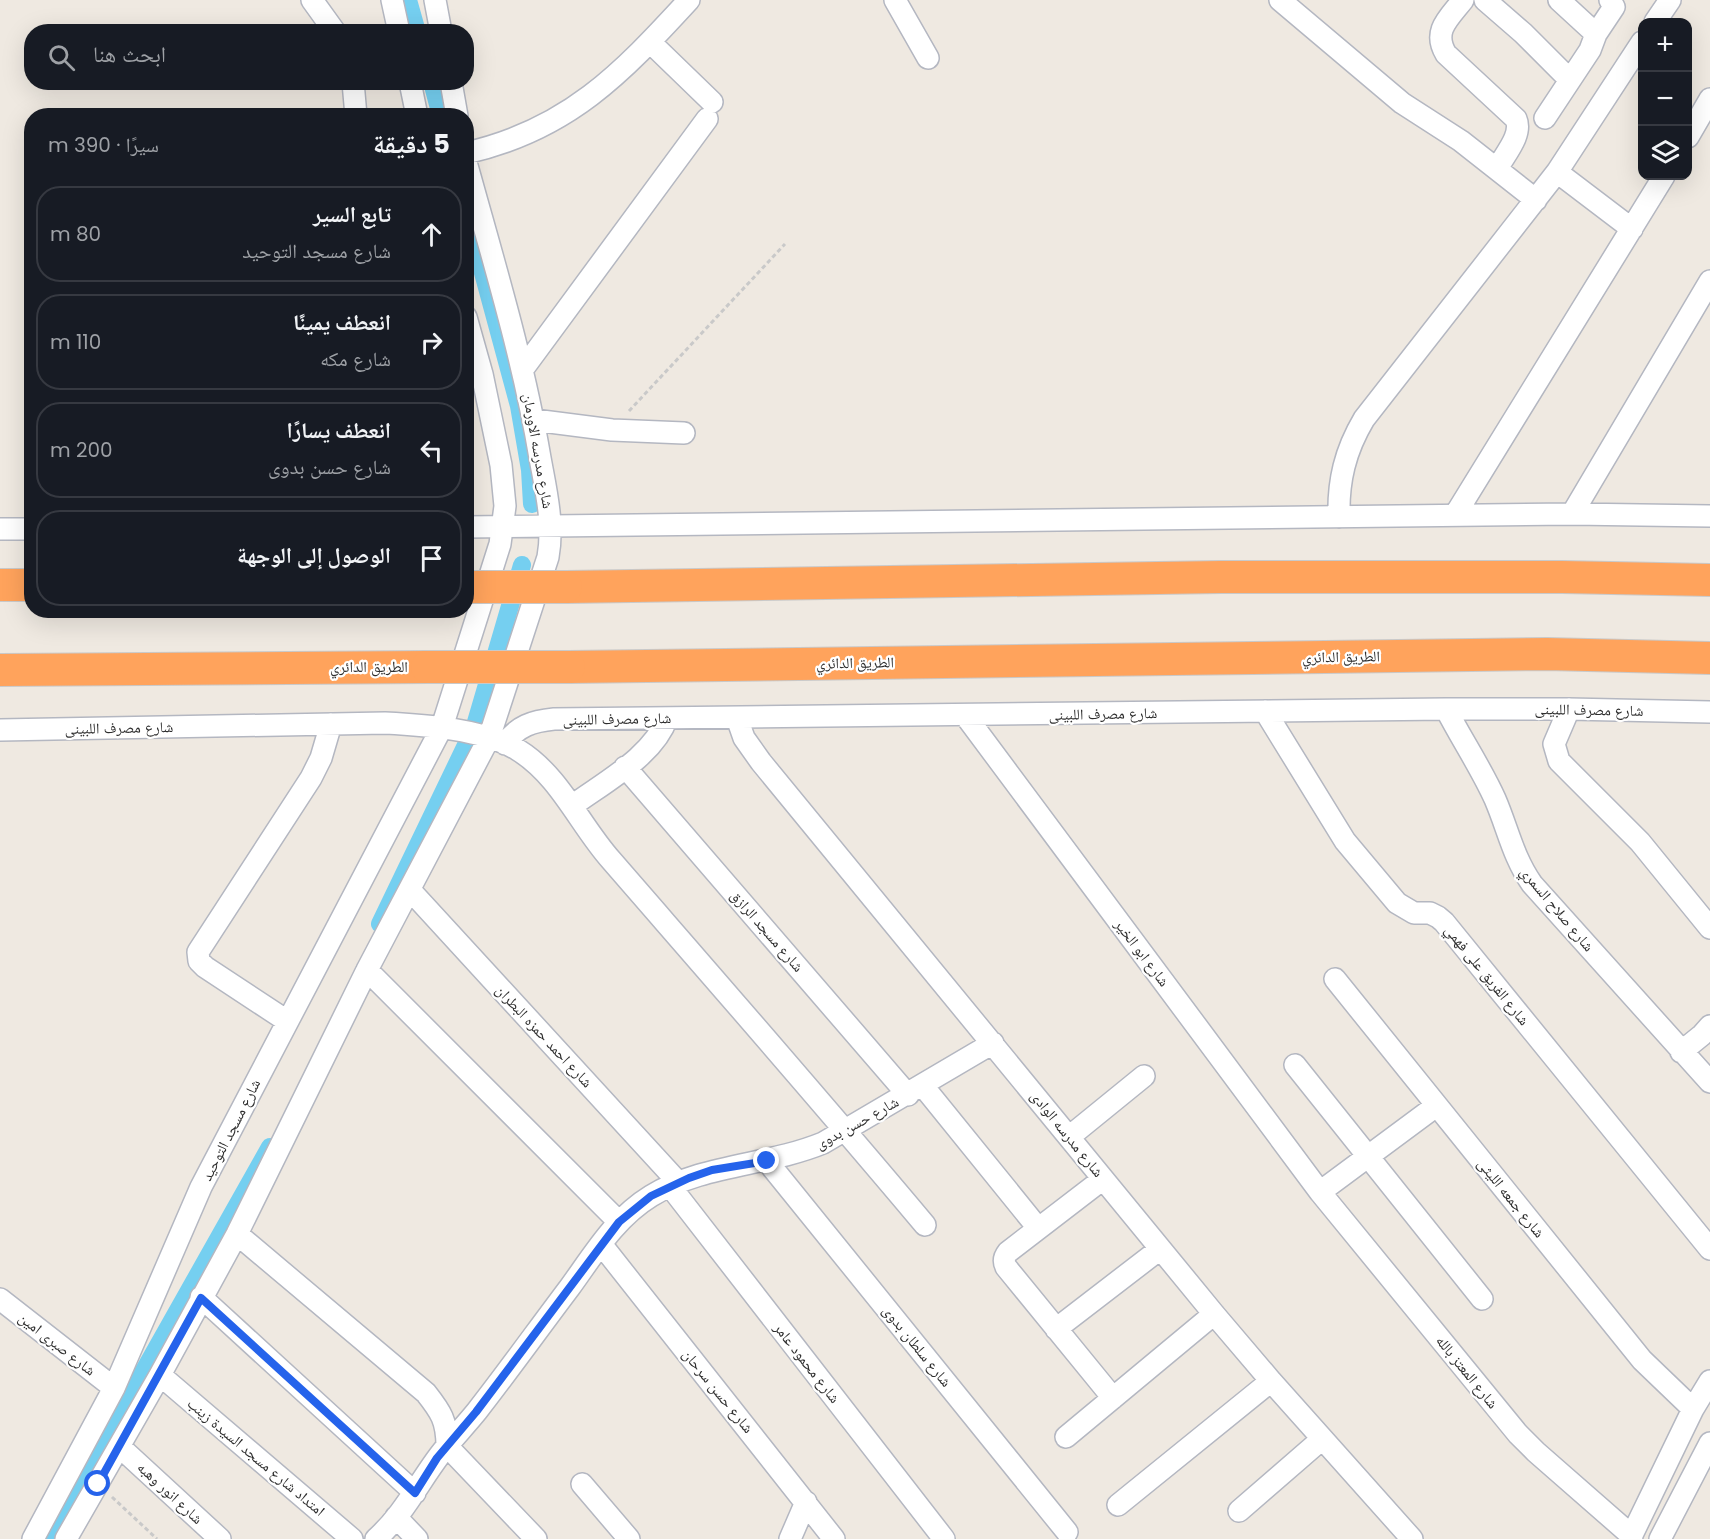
<!DOCTYPE html>
<html lang="ar">
<meta charset="utf-8">
<style>
:root{--surface:#171b24;--page:#20242c;--text:#f1f3f6;--muted:#9ea1a6;--line:#363941}
body{margin:0;font-family:Poppins,"Noto Naskh Arabic",sans-serif;background:var(--page);color:var(--text);direction:rtl}
.controls{position:absolute;right:18px;top:18px;display:grid;overflow:hidden;border-radius:12px;box-shadow:0 6px 24px #0002}
.controls button{width:54px;height:54px;display:grid;place-items:center;padding:0;border:0;border-bottom:2px solid var(--line);background:var(--surface);color:var(--text);font:30px sans-serif}
.stop{position:absolute;width:18px;height:18px;margin:-14px;border:4px solid #2563eb;border-radius:50%;background:#fff}
.stop.end{background:#2563eb;border-color:#fff;box-shadow:0 2px 6px #0008}
.list{margin:0;padding:0;list-style:none}
h2{display:flex;justify-content:space-between;align-items:center;height:78px;margin:0;padding:0 24px;font-size:26px}
h2 small{font-size:20px;font-weight:400;color:var(--muted)}
.list li{display:grid;grid-template-columns:39px 1fr auto;gap:18px;align-items:center;box-sizing:border-box;height:96px;margin:0 12px 12px;padding:0 12px;border:2px solid var(--line);border-radius:24px}
.list b{display:block;font-size:22px;white-space:nowrap}
.list p{margin:0;font-size:20px;white-space:nowrap;color:var(--muted)}
.list em{font-size:20px;font-style:normal;color:var(--muted)}
.icon{flex:none;width:33px;height:33px;fill:none;stroke:currentColor;stroke-width:2;stroke-linecap:round;stroke-linejoin:round}
.map{position:relative;flex:none;width:1710px;height:1539px;overflow:hidden;direction:ltr}
.search{position:absolute;background:var(--surface);box-shadow:0 6px 24px #0002;left:24px;top:24px;width:450px;height:66px;display:flex;align-items:center;gap:15px;box-sizing:border-box;padding:0 21px;border-radius:24px;color:var(--muted);font-size:22px}
.panel{position:absolute;background:var(--surface);box-shadow:0 6px 24px #0002;left:24px;top:108px;width:450px;height:510px;border-radius:24px;direction:rtl}
.map>svg:first-child{display:block}
.lines{fill:none;stroke-linecap:round;stroke-linejoin:round}
.canal{stroke:#75cff0;stroke-width:18}
.minor-casing{stroke:#b4b7c1;stroke-width:24}
.highway-casing{stroke:#c9c9c9;stroke-width:34}
.path{stroke:#c9c9c9;stroke-width:3;stroke-dasharray:4.5 3;stroke-linecap:butt}
.minor{stroke:#fff;stroke-width:21}
.highway{stroke:#ffa35c;stroke-width:32}
.highway-bridge-casing{stroke:#c9c9c9;stroke-width:34;stroke-linecap:butt}
.highway-bridge{stroke:#ffa35c;stroke-width:32}
.route{stroke:#2563eb;stroke-width:8}
.labels{text-anchor:middle;stroke-width:4.5;stroke-linejoin:round;paint-order:stroke}
.street-label{font-size:15px;fill:#2e2e2e;stroke:#fff}
</style>
<div class="map">
<svg width="1710" height="1539" viewBox="0 0 1710 1539">
<rect width="100%" height="100%" fill="#efe9e1"/>
<g class="lines">
<path class="canal" d="M408,0L417,32
M432,82L441,116
M466,210L519,406L530,470L532,504
M476,722L522,565
M380,924L468,741
M49,1539L270,1147"/>
<g class="minor-casing">
<path id="minor" d="M312,0L335,32
M392,0L399,32
M435,0L441,32
M895,0L928,58
M1280,0L1402,103L1461,141L1536,200
M1463,0C1449,18 1432,31 1446,54L1516,119C1523,135 1504,155 1497,169
M1485,0L1523,33L1570,80
M1559,0L1596,34
M1655,22L1670,0
M650,42L712,102
M353,82L356,116
M410,82L417,116
M451,82L457,116
M1545,118L1590,50L1596,34L1614,7L1610,0
M1688,137L1710,99
M466,153C568,130 621,74 689,0
M1557,172L1632,229
M523,369L707,119
M534,420L612,430L684,433
M1572,514L1710,281
M1455,515L1664,176
M1339,517C1338,481 1345,451 1364,419L1557,172L1642,42
M466,527L1572,514L1710,516
M0,529H32
M1446,709C1462,740 1481,768 1495,799C1508,829 1513,857 1532,884L1710,1082
M1569,709L1554,744L1559,761L1640,842L1710,928
M1265,711L1345,841L1397,903L1414,913H1430L1438,917L1444,922L1710,1249
M965,715L1320,1192L1518,1434L1536,1452L1632,1536
M737,718L744,738L761,762L1214,1314L1271,1381L1412,1539
M0,730L385,723C424,725 484,729 518,750C560,776 579,824 611,860C716,981 822,1102 925,1225
M505,744C517,726 533,721 554,719L1446,709H1569L1710,712
M625,767L908,1095
M572,806C603,783 654,756 667,718
M410,890L678,1182
M367,970L619,1222
M1335,979L1642,1360L1693,1409
M287,1021L205,967L199,961L198,952L311,778L321,758L331,724
M1681,1052L1702,1035L1710,1026
M1295,1065L1482,1299
M923,1086L1038,1228
M1069,1137L1144,1076
M767,1161L1067,1532
M1103,1179L1008,1252C1004,1257 1003,1261 1006,1267L1113,1398
M670,1186L944,1539
M1320,1192L1436,1106
M237,1234L426,1393C441,1412 447,1421 447,1446L536,1539
M601,1244L834,1539
M201,1297L415,1493
M0,1299L114,1388
M1056,1329L1160,1249
M160,1375L352,1539
M1066,1437L1214,1314
M120,1447L220,1539
M582,1484L629,1539
M1118,1505L1271,1381
M1239,1511L1322,1439
M396,1517L417,1539
M33,1539L114,1388L201,1187L442,727L500,544L505,506L501,465L482,374L466,317
M66,1539L160,1375L237,1234L367,970L489,738L548,557C554,523 546,491 540,458C523,357 493,260 466,162
M376,1539C403,1515 418,1484 439,1456C451,1440 465,1426 477,1411C509,1370 539,1328 570,1287C594,1254 615,1218 651,1196C703,1164 767,1166 823,1143L993,1043
M790,1539L806,1502
M1630,1539L1693,1409L1710,1381
M1660,1539L1710,1443"/>
</g>
<g class="highway-casing">
<path id="highway" d="M0,585H32
M566,587L1221,577H1562L1710,580
M569,667L1547,654L1710,658
M0,670L427,667"/>
</g>
<path class="path" d="M629,411L785,244
M112,1497L157,1539"/>
<use href="#minor" class="minor"/>
<use href="#highway" class="highway"/>
<g class="highway-bridge-casing">
<path id="highway-bridge" d="M466,587H566
M427,667H569"/>
</g>
<use href="#highway-bridge" class="highway-bridge"/>
</g>
<g class="lines">
<path class="route" d="M98,1484L201,1298L415,1493L437,1458L476,1412L619,1222L651,1196L689,1178L712,1170L767,1161"/>
</g>
<g class="labels">
<g class="street-label">
<text transform="translate(538 451) rotate(80)" y="5">شارع مدرسه الاورمان</text>
<text transform="translate(1341 657) rotate(-1)" y="5">الطريق الدائري</text>
<text transform="translate(855 663) rotate(-1)" y="5">الطريق الدائري</text>
<text x="369" y="672">الطريق الدائري</text>
<text transform="translate(1589 710) rotate(1)" y="5">شارع مصرف اللبينى</text>
<text transform="translate(1103 714) rotate(-1)" y="5">شارع مصرف اللبينى</text>
<text transform="translate(617 719) rotate(-1)" y="5">شارع مصرف اللبينى</text>
<text transform="translate(119 728) rotate(-1)" y="5">شارع مصرف اللبينى</text>
<text transform="translate(1557 909) rotate(50)" y="5">شارع صلاح السمري</text>
<text transform="translate(767 931) rotate(49)" y="5">شارع مسجد الرازق</text>
<text transform="translate(1142 953) rotate(53)" y="5">شارع ابو الخير</text>
<text transform="translate(1487 975) rotate(51)" y="5">شارع الفريق على فهمي</text>
<text transform="translate(544 1036) rotate(47)" y="5">شارع احمد حمزه البطران</text>
<text transform="translate(857 1123) rotate(-29)" y="5">شارع حسن بدوى</text>
<text transform="translate(231 1130) rotate(-63)" y="5">شارع مسجد التوحيد</text>
<text transform="translate(1067 1134) rotate(51)" y="5">شارع مدرسه الوادى</text>
<text transform="translate(1511 1198) rotate(51)" y="5">شارع جمعه الليثى</text>
<text transform="translate(57 1344) rotate(38)" y="5">شارع صبرى امين</text>
<text transform="translate(917 1346) rotate(51)" y="5">شارع سلطان بدوى</text>
<text transform="translate(807 1363) rotate(52)" y="5">شارع محمود عامر</text>
<text transform="translate(1467 1372) rotate(51)" y="5">شارع المعتز بالله</text>
<text transform="translate(718 1391) rotate(51)" y="5">شارع حسن سرحان</text>
<text transform="translate(256 1457) rotate(40)" y="5">امتداد شارع مسجد السيدة زينب</text>
<text transform="translate(170 1493) rotate(43)" y="5">شارع انور وهبه</text>
</g>
</g>
</svg>
<div class="controls">
<button>+</button>
<button>−</button>
<button><svg class="icon" aria-label="layers" viewBox="0 0 24 24"><path d="M12 4l9 5-9 5-9-5zM3 14l9 5 9-5"/></svg></button>
</div>
<div class="stop" style="left:98px;top:1484px"></div>
<div class="stop end" style="left:767px;top:1161px"></div>
<div class="search"><svg class="icon" aria-label="search" viewBox="0 0 24 24"><circle cx="10" cy="10" r="6"/><path d="M15 15l6 6"/></svg>ابحث هنا</div>
<section class="panel">
<h2>5 دقيقة<small>سيرًا · 390 m</small></h2>
<ul class="list">
<li><svg class="icon" aria-label="ahead" viewBox="0 0 24 24"><path d="M12 20V5M6 11l6-6 6 6"/></svg><div><b>تابع السير</b><p>شارع مسجد التوحيد</p></div><em>80 m</em></li>
<li><svg class="icon" aria-label="right" viewBox="0 0 24 24"><path d="M7 20v-9h11M14 6l5 5-5 5"/></svg><div><b>انعطف يمينًا</b><p>شارع مكه</p></div><em>110 m</em></li>
<li><svg class="icon" aria-label="left" viewBox="0 0 24 24"><path d="M17 20v-9H6M10 6l-5 5 5 5"/></svg><div><b>انعطف يسارًا</b><p>شارع حسن بدوى</p></div><em>200 m</em></li>
<li><svg class="icon" aria-label="arrive" viewBox="0 0 24 24"><path d="M6 21V4h12l-3 4 3 4H6"/></svg><div><b>الوصول إلى الوجهة</b></div></li>
</ul>
</section>
</div>
